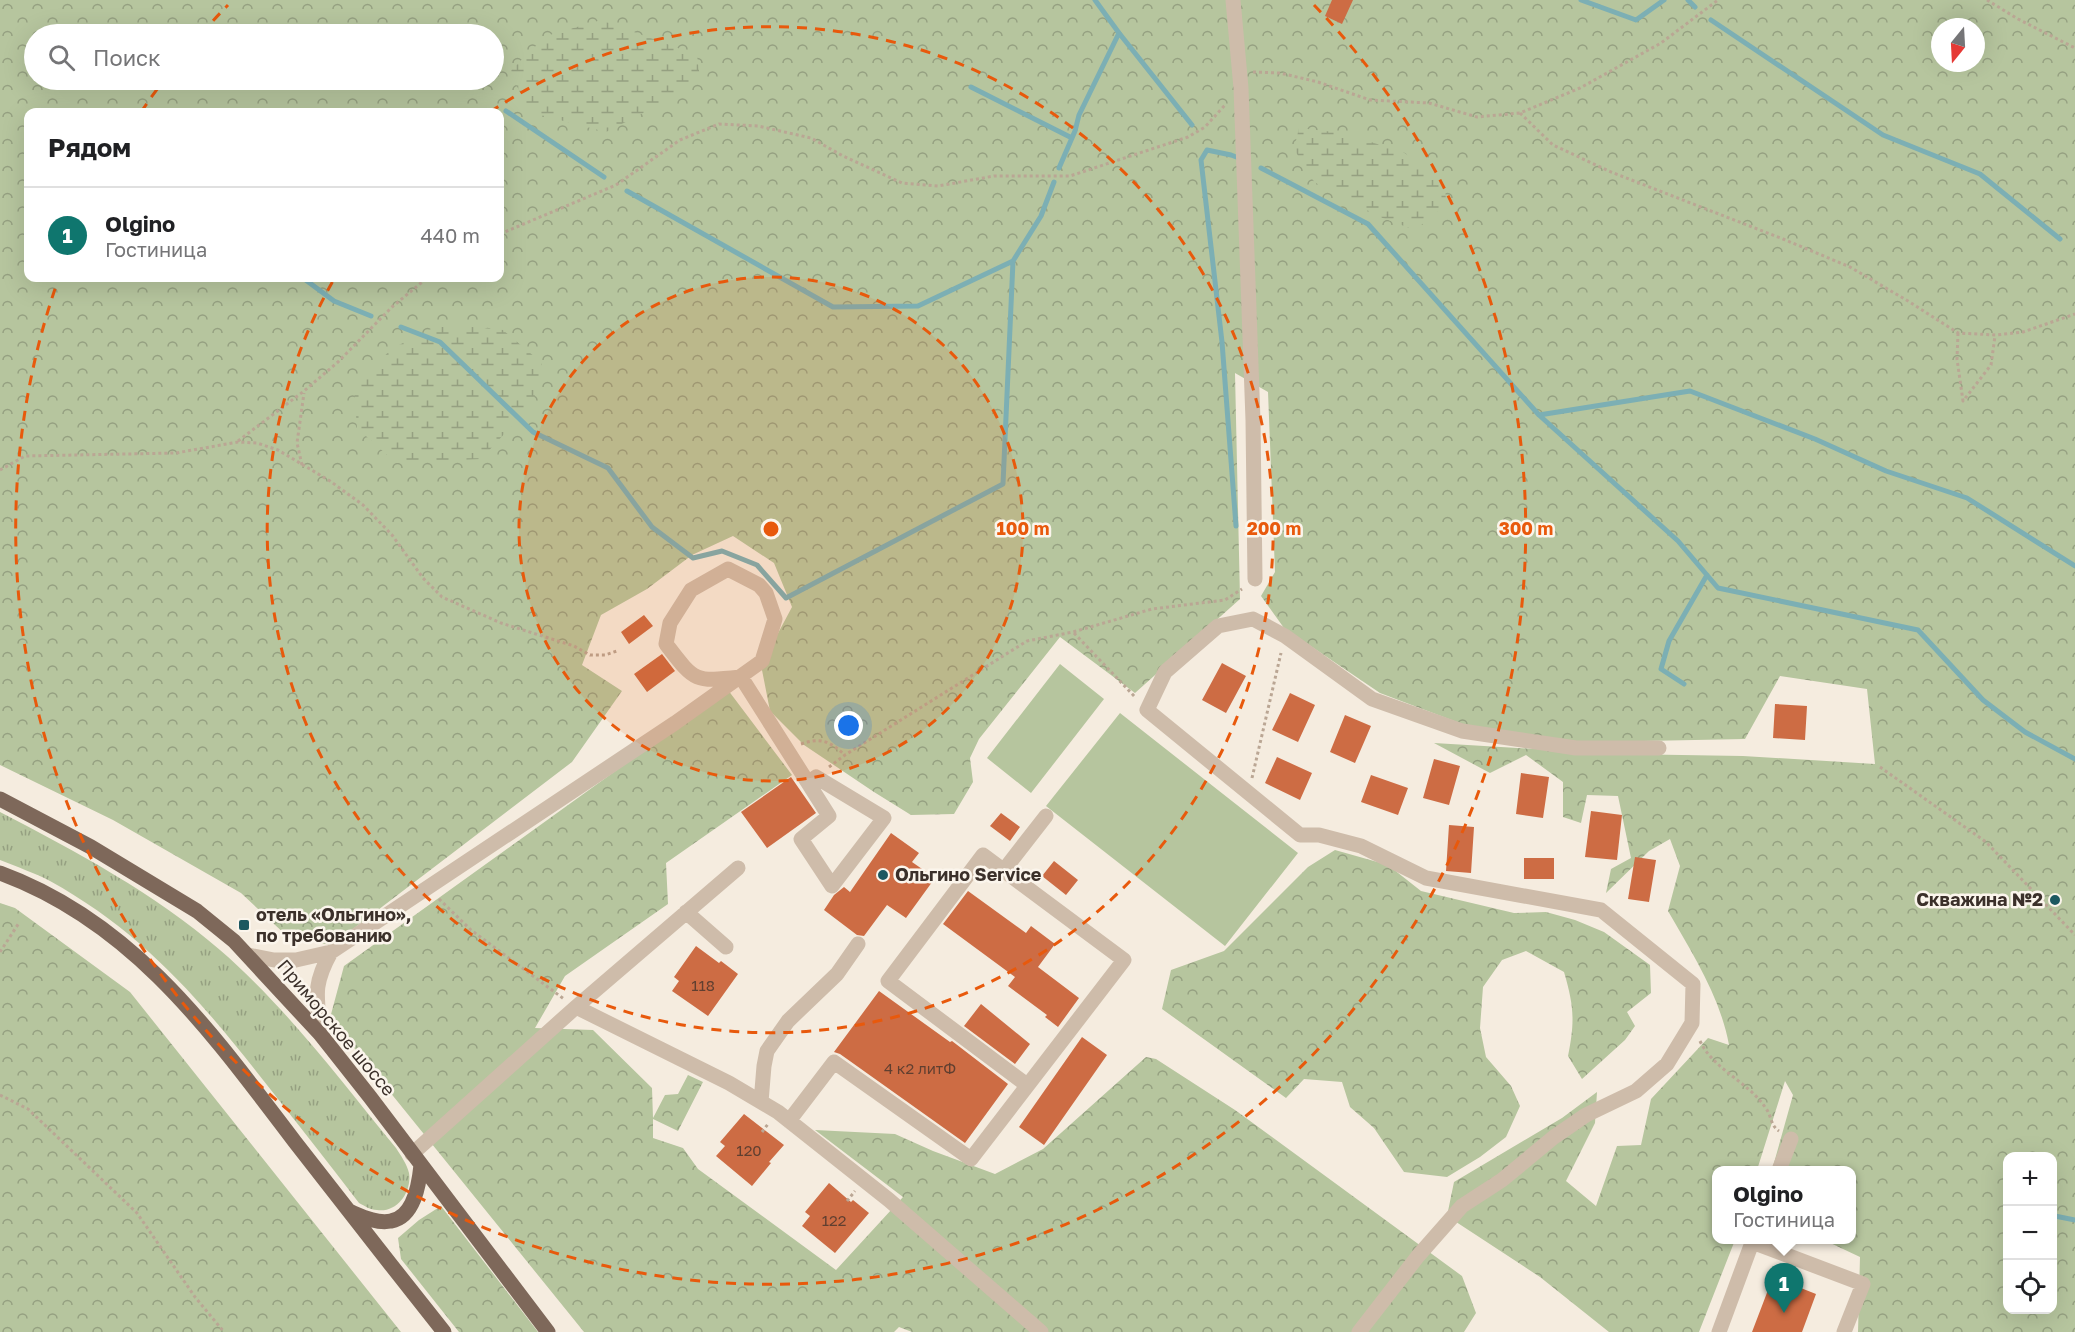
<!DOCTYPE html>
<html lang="ru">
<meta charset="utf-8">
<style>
:root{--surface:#fff;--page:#f6f6f6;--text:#202124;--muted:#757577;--line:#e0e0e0;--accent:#0f766e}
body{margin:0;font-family:"Golos Text",sans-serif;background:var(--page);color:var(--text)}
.controls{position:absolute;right:18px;bottom:18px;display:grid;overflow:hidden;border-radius:12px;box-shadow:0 6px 24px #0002}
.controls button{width:54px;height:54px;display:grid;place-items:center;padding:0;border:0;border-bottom:2px solid var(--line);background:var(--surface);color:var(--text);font:30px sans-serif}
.compass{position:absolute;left:1931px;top:18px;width:54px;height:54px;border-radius:50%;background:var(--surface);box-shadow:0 6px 24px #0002;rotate:198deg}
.you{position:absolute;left:849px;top:726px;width:21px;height:21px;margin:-15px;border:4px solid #fff;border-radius:50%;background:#1a73e8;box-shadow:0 0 0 9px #1a73e833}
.badge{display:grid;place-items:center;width:39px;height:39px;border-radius:50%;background:var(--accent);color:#fff;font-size:20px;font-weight:700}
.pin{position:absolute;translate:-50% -50px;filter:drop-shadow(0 2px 3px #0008)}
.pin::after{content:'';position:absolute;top:32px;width:21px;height:18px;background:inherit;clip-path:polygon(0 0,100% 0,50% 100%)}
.popup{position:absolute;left:1712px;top:1166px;width:144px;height:78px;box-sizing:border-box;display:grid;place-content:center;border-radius:12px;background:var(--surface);filter:drop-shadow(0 2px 4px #0005);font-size:20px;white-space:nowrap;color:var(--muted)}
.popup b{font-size:22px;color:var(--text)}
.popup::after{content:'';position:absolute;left:50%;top:100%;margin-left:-12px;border:12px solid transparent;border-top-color:var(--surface)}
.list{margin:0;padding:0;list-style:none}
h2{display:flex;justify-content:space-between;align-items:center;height:78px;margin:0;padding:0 24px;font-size:26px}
h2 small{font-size:20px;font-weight:400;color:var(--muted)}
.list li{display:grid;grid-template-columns:39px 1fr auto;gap:18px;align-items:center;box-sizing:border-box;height:96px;padding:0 24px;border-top:2px solid var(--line)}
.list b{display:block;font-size:22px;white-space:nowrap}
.list p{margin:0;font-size:20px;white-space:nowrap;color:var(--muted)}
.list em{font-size:20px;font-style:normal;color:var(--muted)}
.icon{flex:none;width:33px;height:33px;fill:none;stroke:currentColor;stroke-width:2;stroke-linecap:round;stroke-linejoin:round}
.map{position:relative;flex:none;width:2075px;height:1332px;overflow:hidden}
.search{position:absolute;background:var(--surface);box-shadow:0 6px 24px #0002;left:24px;top:24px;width:480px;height:66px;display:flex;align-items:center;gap:15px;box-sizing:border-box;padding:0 21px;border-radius:33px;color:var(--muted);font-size:22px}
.panel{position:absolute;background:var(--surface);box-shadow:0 6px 24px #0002;left:24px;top:108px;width:480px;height:174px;border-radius:12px}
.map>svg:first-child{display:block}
.grass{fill:url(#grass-tufts)}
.forest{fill:url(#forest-crowns);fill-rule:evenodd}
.wetland{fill:url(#wetland-marsh)}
.garden{fill:#b6c59e}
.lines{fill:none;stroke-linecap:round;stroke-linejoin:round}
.stream{stroke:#7cafb4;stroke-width:5}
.building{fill:#cd6c44}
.path{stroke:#baa694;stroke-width:3;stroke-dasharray:3 3;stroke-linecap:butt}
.minor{stroke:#cebcaa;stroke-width:15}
.major{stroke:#7e685a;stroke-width:15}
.ring{fill:none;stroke:#e8590c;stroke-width:3;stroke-dasharray:10 8}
.poi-dot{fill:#1c5860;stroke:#fbf5ec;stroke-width:2}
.labels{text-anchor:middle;stroke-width:5;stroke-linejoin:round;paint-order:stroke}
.number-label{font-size:15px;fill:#603f30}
.poi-label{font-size:18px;font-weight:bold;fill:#3b302a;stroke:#fbf5ec;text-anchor:start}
.street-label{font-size:18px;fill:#3b302a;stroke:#fbf5ec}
.centre{fill:#e8590c;stroke:#fbf5ec;stroke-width:3}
.ring-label{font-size:18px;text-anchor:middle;font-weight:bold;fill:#e8590c;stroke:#fbf5ec;stroke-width:5;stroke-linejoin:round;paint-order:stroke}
</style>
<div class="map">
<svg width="2075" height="1332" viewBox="0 0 2075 1332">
<defs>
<pattern id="grass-tufts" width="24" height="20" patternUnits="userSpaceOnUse" patternTransform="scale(1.5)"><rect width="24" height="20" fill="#b6c59e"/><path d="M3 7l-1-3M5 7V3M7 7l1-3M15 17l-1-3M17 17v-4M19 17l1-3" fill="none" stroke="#95a081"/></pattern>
<pattern id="forest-crowns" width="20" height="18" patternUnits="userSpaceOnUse" patternTransform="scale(1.5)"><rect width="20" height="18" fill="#b6c59e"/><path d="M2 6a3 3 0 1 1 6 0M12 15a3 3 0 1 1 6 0" fill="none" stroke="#95a081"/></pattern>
<pattern id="wetland-marsh" width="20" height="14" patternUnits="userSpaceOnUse" patternTransform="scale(1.5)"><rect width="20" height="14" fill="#b6c59e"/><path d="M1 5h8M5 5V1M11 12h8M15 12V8" fill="none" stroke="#95a081"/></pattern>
</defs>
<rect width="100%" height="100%" fill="#f5ecdf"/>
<path class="grass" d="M0,812C77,852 154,893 220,950C286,1007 341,1081 396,1148C401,1156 407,1164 409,1173C412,1192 397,1213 377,1210C370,1210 365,1206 359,1203C329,1164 298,1124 267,1085C202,1002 144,933 50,881C35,873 17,867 0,860Z"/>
<path class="forest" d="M0,0H2075V1332H1858L1860,1257L1824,1240H1852V1170H1772L1793,1095L1785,1081L1757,1170H1716V1240H1735L1699,1332H1609L1540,1277L1447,1216L1454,1182L1562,1118L1597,1092L1595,1123L1566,1181L1596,1206L1617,1146L1641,1145L1651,1099L1708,1038L1729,1045C1720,996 1692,953 1668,911L1680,866L1670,839L1649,851L1606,893L1611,869L1631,858L1618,796L1587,795L1581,823L1563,817V782L1526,755L1490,773L1434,743L1620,754L1743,756L1875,764L1867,689L1780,676L1745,739L1644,741L1581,745L1478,730L1380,693L1284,628L1261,596L1275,572L1268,392L1235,373L1240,599L1135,693L1060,637L979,739L970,758L973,782L954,814L911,815L874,792L804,745L770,711L761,665L792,607L774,563L733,536L692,555L647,589L601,615L582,665L622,691L572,762L332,945L289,938L241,893L113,820L0,765ZM1940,27H1976V63H1940ZM34,34H494V80H34ZM28,112H500V278H28ZM2008,1156H2052V1310H2008Z
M728,690L792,775L666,863L668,904L565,976L535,1028L593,1030L652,1088L653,1118L665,1095L678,1094L688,1075L703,1082L678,1131L653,1119V1138L683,1148L698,1169L836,1270L903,1197L815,1130L895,1134L933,1151L995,1174L1043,1149L1146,1057L1156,1059L1235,1110L1462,1276L1476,1313L1464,1332H912L899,1327L894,1332H584L330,1018L344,966Z
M1335,850L1388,865L1421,891L1514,913L1546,912L1575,920L1604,932L1650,965L1651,993L1627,1012L1635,1026L1625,1040L1582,1079L1568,1056C1575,1021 1574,1006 1564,972L1526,951L1502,960L1483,987L1480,1028L1486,1057L1511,1086L1520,1106L1506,1137L1480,1157L1447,1177L1404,1172L1374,1128L1350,1107L1342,1082L1304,1079L1286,1098L1162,1009L1171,970L1224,951L1308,867Z
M0,903L15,908L130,992L401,1332H0Z
M441,1206L538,1332H459L401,1259L398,1238L419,1220Z"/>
<path class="wetland" d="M601,20L697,55L700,78L669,100L606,132L529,112L510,71L546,36Z
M1299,128L1342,133L1403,152L1445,180L1446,205L1415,230L1380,217L1314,182L1294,149Z
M441,324L503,330L542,363L533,403L481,459L396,463L357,428L354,389L391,349Z"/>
<path class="garden" d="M1060,664L1104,699L1031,793L987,758Z
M1120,713L1298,853L1225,946L1046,806Z"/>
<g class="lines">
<path class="stream" d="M1581,0L1636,20L1664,0
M1688,0L1695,7
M1711,20L1883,135L1980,174L2060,239
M1119,33L1192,125
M971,87L1072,138
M506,111L604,177
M1059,168L1075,131L1079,115L1119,33L1095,0
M1261,168L1368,224L1539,415L1678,541L1718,588L1918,630L1983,700L2025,732L2075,759
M627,191L833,307L918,306L1013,261
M303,278L334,301L371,316
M401,327L440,342L533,432L608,468L652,527L693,558L722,551L757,565L786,598L1003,484L1013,261L1041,216L1054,182
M1539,415L1690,391L1815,439L1886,471L1967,498L2075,566
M1236,526L1222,342L1201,160L1207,150L1231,155L1239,158
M1684,684L1661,669L1669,641L1707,575
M2055,1216L2075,1220"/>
</g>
<path class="building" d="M1332,0H1353L1342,24L1325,16Z
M644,615L653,626L629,644L621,632Z
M662,654L675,671L647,692L634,674Z
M1222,663L1246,676L1226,713L1202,700Z
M1290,693L1315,705L1298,742L1272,730Z
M1775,704L1807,706L1805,740L1773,738Z
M1345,715L1371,726L1355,763L1330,752Z
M1277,757L1312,773L1300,800L1265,783Z
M1434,759L1460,766L1449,805L1423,798Z
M1521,773L1549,777L1543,818L1516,814Z
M1371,775L1408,788L1398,815L1361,802Z
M791,777L816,813L767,848L741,812Z
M1591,811L1622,815L1617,860L1585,857Z
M1001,813L1020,827L1010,841L990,826Z
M1449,825L1474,827L1471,873L1446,871Z
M891,833L919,853L912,862L935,878L906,918L887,905L864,936L857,935L824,910L834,895L844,887L850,892Z
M1635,857L1656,860L1649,902L1628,899Z
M1524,858H1554V879H1524Z
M1054,861L1078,880L1066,895L1042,876Z
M968,891L1026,933L1031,926L1055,944L1038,967L1079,998L1058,1027L1045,1017L1047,1015L1008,986L1015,977L943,924Z
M696,946L719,963L721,961L738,974L708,1016L672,991L679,981L674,977Z
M879,991L950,1042L952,1041L1008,1084L965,1143L840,1054L834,1052Z
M981,1004L1030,1044L1015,1064L964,1026Z
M1082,1037L1107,1055L1044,1145L1019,1127Z
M744,1114L784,1145L769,1162L771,1163L752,1186L716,1156L725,1146L720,1142Z
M829,1183L851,1202L853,1200L869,1213L835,1253L802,1226L810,1216L805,1212Z
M1773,1277L1816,1294L1802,1332H1752Z"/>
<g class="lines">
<path class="path" d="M1987,0L2018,19L2075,48
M1253,72L1280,73L1318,82L1370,100L1429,103L1477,117L1520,113L1580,88L1661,43L1718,0
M1520,113L1553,145L1611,172L1783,239L1850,267L1908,301L1958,333L1996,335L2023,332L2075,314
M500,234L616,185L680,140L719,124L758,126L811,138L843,156L902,183L938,186L994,176H1070L1188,137L1205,127L1225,105
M1958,333L1957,359L1963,401L1991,365L1995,336
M238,441L304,391L338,362L392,307L427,278
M302,465L297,443L304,393
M0,470L25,456L176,453L238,442L257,443L278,450L330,481L363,505L392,535L423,578L442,597L501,623L574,646L590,655H605L617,651
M1074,633L1136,698
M801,744C821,737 829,741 845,755
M829,767L845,755L1027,641L1073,632L1152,609L1225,600L1242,589
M1880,767L1986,842L2075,935
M1252,778L1281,653
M439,899L471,930L564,999
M0,952L19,923
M1700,1041C1713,1069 1748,1082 1765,1107C1772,1116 1770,1125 1779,1131
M0,1095L28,1109L137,1213L195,1297L224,1332
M762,1132L768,1124
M847,1201L855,1191"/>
<path class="minor" d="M1233,0L1241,88L1253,420L1255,579
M1004,870L1046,816
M686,912L726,947
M248,955L274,960H296L331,952L675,723L762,661L775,619L766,593L759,585L728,569L691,590L670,623L666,644C695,682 694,682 741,677L829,816L801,839L832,886L884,818L816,777L810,782
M576,1007L729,1083L778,1112L889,1200L1041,1332
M321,1035C317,997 312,986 331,952
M761,1102L764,1066L767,1051L788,1021L837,974L858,944
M789,1121L834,1062L971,1159L1124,960L983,855L888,981L1027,1085
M412,1154L576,1007L738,868
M1779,1170L1791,1139
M1752,1242L1863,1284L1844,1332
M1359,1332L1418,1256L1462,1206L1502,1180L1554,1137L1586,1115L1636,1091L1667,1064L1692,1023L1693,984L1601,910L1426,878L1361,846L1319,835H1300L1147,710L1165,672L1218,626L1253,619L1285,636L1372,699L1462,731L1576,748H1659
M1719,1332L1753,1240"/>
<path class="major" d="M0,799L91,847L197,911L234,941L321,1035L370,1097L548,1332
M0,873C134,922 212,1033 295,1142C344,1205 394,1269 444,1332
M349,1211C361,1216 377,1224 391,1221C414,1217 419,1185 421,1165"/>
</g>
<circle cx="771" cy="529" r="252" fill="#e8590c" fill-opacity=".12"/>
<g class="ring">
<circle cx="771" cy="529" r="252"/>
<path d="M490 112A503 503 0 1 1 333 281"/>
<path d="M141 112A755 755 0 0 1 164 80M201 34A755 755 0 0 1 228 5M1314 5A755 755 0 1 1 57 283"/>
</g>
<g class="poi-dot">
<circle cx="883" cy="875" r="6"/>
<circle cx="2055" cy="900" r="6"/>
<rect x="238" y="919" width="12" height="12" rx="3"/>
</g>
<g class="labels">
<g class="number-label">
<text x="703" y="991">118</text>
<text x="920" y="1074">4 к2 литФ</text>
<text x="749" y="1156">120</text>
<text x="834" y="1226">122</text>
</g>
<g class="poi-label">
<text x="895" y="881">Ольгино Service</text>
<text x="2043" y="906" text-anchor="end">Скважина №2</text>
<text x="256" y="921">отель «Ольгино»,<tspan x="256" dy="21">по требованию</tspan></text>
</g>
<g class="street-label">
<text transform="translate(336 1028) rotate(50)" y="6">Приморское шоссе</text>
</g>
</g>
<circle cx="771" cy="529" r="9" class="centre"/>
<g class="ring-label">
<text x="1023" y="535">100 m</text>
<text x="1274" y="535">200 m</text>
<text x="1526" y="535">300 m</text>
</g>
</svg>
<div class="controls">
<button>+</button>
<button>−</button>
<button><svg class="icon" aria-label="locate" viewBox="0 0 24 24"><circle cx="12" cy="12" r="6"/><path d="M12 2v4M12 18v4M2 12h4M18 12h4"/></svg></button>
</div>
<svg class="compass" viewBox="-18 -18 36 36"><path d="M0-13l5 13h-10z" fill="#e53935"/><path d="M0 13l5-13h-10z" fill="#757577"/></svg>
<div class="you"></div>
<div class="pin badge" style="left:1784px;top:1313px">1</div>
<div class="popup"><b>Olgino</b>Гостиница</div>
<div class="search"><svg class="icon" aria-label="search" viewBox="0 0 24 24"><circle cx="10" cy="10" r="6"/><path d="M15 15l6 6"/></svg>Поиск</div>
<section class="panel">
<h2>Рядом<small></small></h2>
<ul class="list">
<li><span class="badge">1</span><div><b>Olgino</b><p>Гостиница</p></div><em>440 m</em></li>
</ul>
</section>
</div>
